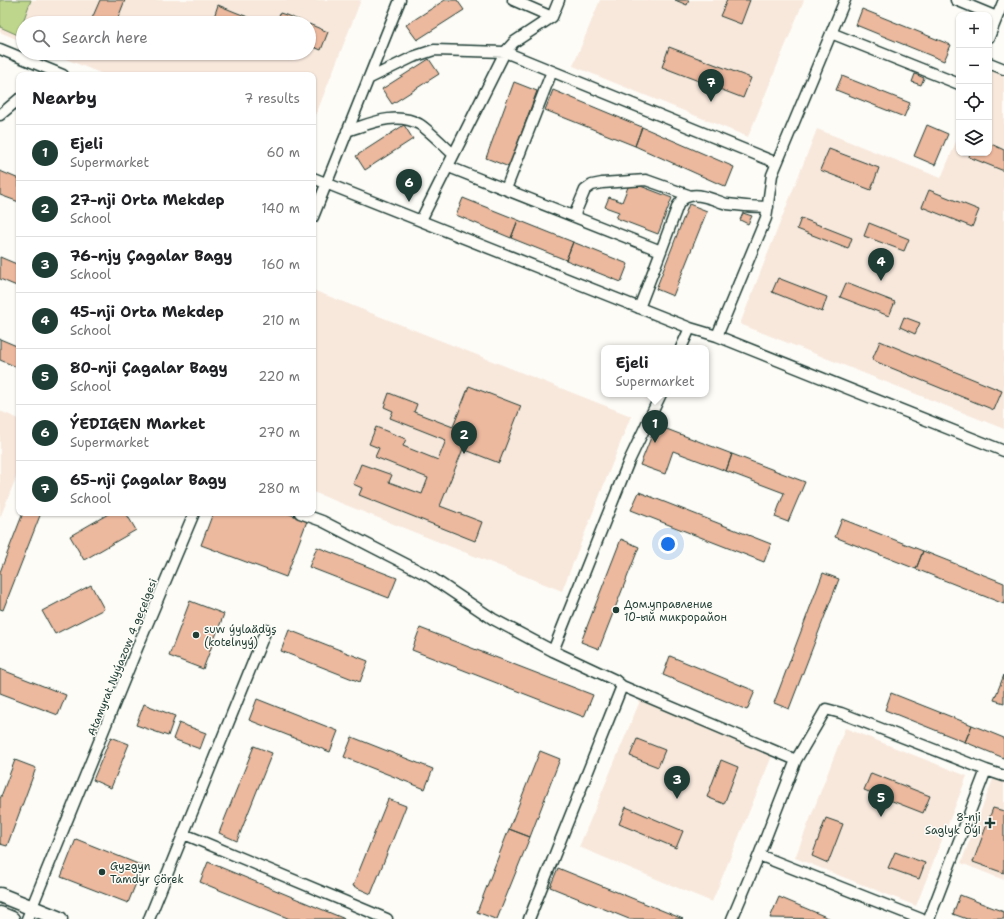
<!DOCTYPE html>
<meta charset="utf-8">
<style>
:root{--surface:#fff;--page:#f6f6f6;--text:#202124;--muted:#757577;--line:#e0e0e0;--accent:#1f3d34}
body{margin:0;font-family:"Shantell Sans",sans-serif;background:var(--page);color:var(--text)}
.controls{position:absolute;right:12px;top:12px;display:grid;overflow:hidden;border-radius:8px;box-shadow:0 1px 3px #0004}
.controls button{width:36px;height:36px;display:grid;place-items:center;padding:0;border:0;border-bottom:1px solid var(--line);background:var(--surface);color:var(--text);font:20px sans-serif}
.you{position:absolute;left:668px;top:544px;width:14px;height:14px;margin:-10px;border:3px solid #fff;border-radius:50%;background:#1a73e8;box-shadow:0 0 0 6px #1a73e833}
.badge{display:grid;place-items:center;width:26px;height:26px;border-radius:50%;background:var(--accent);color:#fff;font-size:13px;font-weight:700}
.pin{position:absolute;translate:-50% -33px;filter:drop-shadow(0 1px 2px #0008)}
.pin::after{content:'';position:absolute;top:21px;width:14px;height:12px;background:inherit;clip-path:polygon(0 0,100% 0,50% 100%)}
.popup{position:absolute;left:601px;top:345px;width:108px;height:52px;box-sizing:border-box;display:grid;place-content:center;border-radius:8px;background:var(--surface);filter:drop-shadow(0 1px 3px #0005);font-size:13px;white-space:nowrap;color:var(--muted)}
.popup b{font-size:15px;color:var(--text)}
.popup::after{content:'';position:absolute;left:50%;top:100%;margin-left:-8px;border:8px solid transparent;border-top-color:var(--surface)}
.list{margin:0;padding:0;list-style:none}
h2{display:flex;justify-content:space-between;align-items:center;height:52px;margin:0;padding:0 16px;font-size:17px}
h2 small{font-size:13px;font-weight:400;color:var(--muted)}
.list li{display:grid;grid-template-columns:26px 1fr auto;gap:12px;align-items:center;box-sizing:border-box;height:56px;padding:0 16px;border-top:1px solid var(--line)}
.list b{display:block;font-size:15px;white-space:nowrap}
.list p{margin:0;font-size:13px;white-space:nowrap;color:var(--muted)}
.list em{font-size:13px;font-style:normal;color:var(--muted)}
.icon{flex:none;width:22px;height:22px;fill:none;stroke:currentColor;stroke-width:2;stroke-linecap:round;stroke-linejoin:round}
.map{position:relative;flex:none;width:1004px;height:919px;overflow:hidden}
.search{position:absolute;background:var(--surface);box-shadow:0 1px 3px #0004;left:16px;top:16px;width:300px;height:44px;display:flex;align-items:center;gap:10px;box-sizing:border-box;padding:0 14px;border-radius:22px;color:var(--muted);font-size:15px}
.panel{position:absolute;background:var(--surface);box-shadow:0 1px 3px #0004;left:16px;top:72px;width:300px;height:444px;border-radius:8px}
.map>svg:first-child{display:block}
.built{fill:#f8e8dc}
.pitch{fill:#bed58c;stroke:#6e8960}
.building{fill:#ecb89e;stroke:#1f3d34}
.lines{fill:none;stroke-linecap:round;stroke-linejoin:round}
.minor-casing{stroke:#1f3d34;stroke-width:13}
.secondary-casing{stroke:#1f3d34;stroke-width:17}
.minor{stroke:#fdfcf7;stroke-width:10}
.secondary{stroke:#fdfcf7;stroke-width:14}
.poi-dot{fill:#1f3d34;stroke:#fdfcf7;stroke-width:1.5}
.labels{text-anchor:middle;stroke-width:3;stroke-linejoin:round;paint-order:stroke}
.poi-label{font-size:11px;fill:#1f3d34;stroke:#fdfcf7;text-anchor:start}
.street-label{font-size:11px;fill:#1f3d34;stroke:#fdfcf7}
</style>
<div class="map">
<svg width="1004" height="919" viewBox="0 0 1004 919">
<rect width="100%" height="100%" fill="#fdfcf7"/>
<filter id="ink" filterUnits="userSpaceOnUse"><feTurbulence type="fractalNoise" baseFrequency=".025" numOctaves="2"/><feDisplacementMap in="SourceGraphic" scale="8" xChannelSelector="R" yChannelSelector="G"/><feConvolveMatrix kernelMatrix="1 2 1 2 8 2 1 2 1" color-interpolation-filters="sRGB"/></filter>
<g filter="url(#ink)">
<path class="built" d="M0,0H361L313,122V75H105L51,53H309V23H23V42L0,32Z
M600,0H804L748,137L573,66Z
M989,69L1004,75V429L740,324L817,129L941,178L959,135V153H989Z
M313,290L631,416L562,591L313,492Z
M0,411L19,419V470L0,518Z
M642,696L774,751L712,902L579,847Z
M845,728L967,776L916,906L795,858Z
M993,779L1004,783V880L961,863Z"/>
<path class="pitch" d="M0,0H31L18,35L0,27Z"/>
<path class="building" d="M100,0H125L116,23H90Z
M445,0H457L464,10L417,40L406,25Z
M675,0H689L687,5Z
M727,0H750L741,24L720,16Z
M218,5L235,12L263,23H212Z
M862,9L951,45L944,61L856,25Z
M280,13L286,15L306,23H276Z
M309,24L328,32L321,50L309,45Z
M669,47L751,78L743,98L662,67Z
M429,59L439,74L392,104L382,89Z
M915,74L924,78L921,85L912,82Z
M842,76L910,103L904,117L836,90Z
M514,82L537,91L509,167L486,158Z
M553,90L642,127L635,146L545,110Z
M404,125L413,139L365,170L356,156Z
M927,125L948,134L935,165L914,156Z
M642,127L734,167L726,187L635,146Z
M989,143L1004,150V171L969,157L970,153H989Z
M829,149L879,168L871,190L820,170Z
M0,171L19,179V202L0,195Z
M630,182L672,198L658,234L616,218L619,212L605,207L609,197L622,202Z
M929,190L979,210L972,227L922,207Z
M463,198L518,220L511,238L456,215Z
M689,204L707,211L673,296L656,289Z
M743,213L752,216L748,224L740,220Z
M801,218L852,238L848,249L797,229Z
M518,220L573,242L566,260L511,238Z
M869,223L909,239L904,251L864,236Z
M573,242L628,264L621,282L566,260Z
M0,257L19,265V287L0,279Z
M778,278L827,297L822,312L772,292Z
M846,283L895,302L889,316L840,297Z
M904,317L920,323L915,334L900,327Z
M0,339L19,347V368L0,360Z
M880,341L1002,391L994,410L872,360Z
M469,386L521,406L499,463L463,449L440,506L482,522L475,541L359,495L362,488L353,484L361,464L392,475L389,482L422,494L428,478L375,457L379,448L369,444L376,427L406,439L403,446L438,460L446,440L390,418L393,411L384,407L389,393L417,404L414,412L453,427Z
M656,425L732,454L726,471L673,451L665,474L640,465Z
M732,454L805,482L788,522L775,517L784,493L726,471Z
M639,492L771,544L764,562L631,510Z
M23,513H41L3,610L0,609V572Z
M110,513H126L136,530L84,560L70,536Z
M213,513H287L307,521L286,577L201,545Z
M842,519L923,551L916,569L835,537Z
M621,539L639,547L599,649L581,642Z
M317,547L397,578L389,598L309,567Z
M923,551L1004,583V604L916,569Z
M823,573L839,579L789,709L774,703Z
M91,585L104,609L55,634L42,611Z
M190,601L224,614L203,669L169,656Z
M420,628L593,695L584,717L412,650Z
M289,630L368,661L360,682L281,651Z
M670,656L755,691L747,710L663,675Z
M0,669L66,695L58,715L0,693Z
M1004,675V703L994,700Z
M891,693L972,725L965,742L885,710Z
M257,699L338,731L330,752L249,720Z
M144,704L175,716L168,736L136,725Z
M179,723L206,733L200,749L173,739Z
M972,725L1004,738V758L965,742Z
M111,737L129,744L111,788L93,780Z
M352,737L433,769L425,789L344,757Z
M637,739L665,750L658,767L630,756Z
M254,746L272,753L237,841L219,833Z
M540,751L560,759L530,837L509,829Z
M15,760L36,768L7,846L0,844V799Z
M721,760L738,767L724,804L707,797Z
M871,773L930,796L923,813L864,790Z
M388,799L406,806L371,894L353,886Z
M626,807L683,831L676,848L619,824Z
M993,808L1004,811V873L973,862Z
M826,818L843,824L828,863L812,856Z
M509,829L530,837L497,919H495L477,912Z
M76,839L143,866L128,903L61,877Z
M895,852L925,863L919,879L888,868Z
M208,862L345,919H290L200,882Z
M558,868L683,919H629L550,887Z
M960,895L1004,912V919H967L953,914Z
M779,897L831,919L770,918Z"/>
<g class="lines">
<g class="minor-casing">
<path id="minor" d="M513,0L552,17
M956,0L997,17
M831,33L959,84
M989,37L1004,0
M0,49L63,75
M989,63L1004,69
M368,79L413,57L434,50L505,52L777,163
M0,115L19,99
M347,131C369,124 396,111 419,124C429,130 444,146 453,154
M449,167L661,251L639,308
M313,178L690,328L717,336L1004,451
M506,189L552,71
M574,216L585,190L592,185L602,183L646,180L691,196
M313,217L400,0
M421,220L505,52L514,42L552,17L559,0
M661,251L678,205C682,200 684,197 690,196C702,193 716,201 727,204C741,206 754,207 768,207
M717,336L766,218L772,175L845,0
M681,348L690,328
M661,394L629,461L553,651L615,680L622,686L796,760
M300,513L322,521L429,576L493,619L553,651
M986,770L1004,776
M184,834L387,919
M759,855L921,919
M27,919L133,658L194,513
M149,919L266,630
M529,919L622,686
M732,919L759,855L796,760L826,709L841,713L986,770L929,919"/>
</g>
<g class="secondary-casing">
<path id="secondary" d="M0,895L60,919
M0,914L12,919"/>
</g>
<use href="#minor" class="minor"/>
<use href="#secondary" class="secondary"/>
</g>
</g>
<g class="poi-dot">
<circle cx="616" cy="610" r="4"/>
<circle cx="196" cy="635" r="4"/>
<path d="M988 817h4v4h4v4h-4v4h-4v-4h-4v-4h4z"/>
<circle cx="102" cy="872" r="4"/>
</g>
<g class="labels">
<g class="poi-label">
<text x="624" y="608">Дом.управление<tspan x="624" dy="13">10-ый микрорайон</tspan></text>
<text x="204" y="633">suw ýylaädyş<tspan x="204" dy="13">(kotelnyý)</tspan></text>
<text x="981" y="821" text-anchor="end">8-nji<tspan x="981" dy="13">Saglyk Öýi</tspan></text>
<text x="110" y="870">Gyzgyn<tspan x="110" dy="13">Tamdyr Çörek</tspan></text>
</g>
<g class="street-label">
<text transform="translate(122 657) rotate(-68)" y="4">Atamyrat Nyýazow 4 geçelgesi</text>
</g>
</g>
</svg>
<div class="controls">
<button>+</button>
<button>−</button>
<button><svg class="icon" aria-label="locate" viewBox="0 0 24 24"><circle cx="12" cy="12" r="6"/><path d="M12 2v4M12 18v4M2 12h4M18 12h4"/></svg></button>
<button><svg class="icon" aria-label="layers" viewBox="0 0 24 24"><path d="M12 4l9 5-9 5-9-5zM3 14l9 5 9-5"/></svg></button>
</div>
<div class="you"></div>
<div class="pin badge" style="left:655px;top:443px">1</div>
<div class="popup"><b>Ejeli</b>Supermarket</div>
<div class="pin badge" style="left:464px;top:454px">2</div>
<div class="pin badge" style="left:677px;top:799px">3</div>
<div class="pin badge" style="left:881px;top:281px">4</div>
<div class="pin badge" style="left:881px;top:817px">5</div>
<div class="pin badge" style="left:409px;top:202px">6</div>
<div class="pin badge" style="left:711px;top:102px">7</div>
<div class="search"><svg class="icon" aria-label="search" viewBox="0 0 24 24"><circle cx="10" cy="10" r="6"/><path d="M15 15l6 6"/></svg>Search here</div>
<section class="panel">
<h2>Nearby<small>7 results</small></h2>
<ul class="list">
<li><span class="badge">1</span><div><b>Ejeli</b><p>Supermarket</p></div><em>60 m</em></li>
<li><span class="badge">2</span><div><b>27-nji Orta Mekdep</b><p>School</p></div><em>140 m</em></li>
<li><span class="badge">3</span><div><b>76-njy Çagalar Bagy</b><p>School</p></div><em>160 m</em></li>
<li><span class="badge">4</span><div><b>45-nji Orta Mekdep</b><p>School</p></div><em>210 m</em></li>
<li><span class="badge">5</span><div><b>80-nji Çagalar Bagy</b><p>School</p></div><em>220 m</em></li>
<li><span class="badge">6</span><div><b>ÝEDIGEN Market</b><p>Supermarket</p></div><em>270 m</em></li>
<li><span class="badge">7</span><div><b>65-nji Çagalar Bagy</b><p>School</p></div><em>280 m</em></li>
</ul>
</section>
</div>
